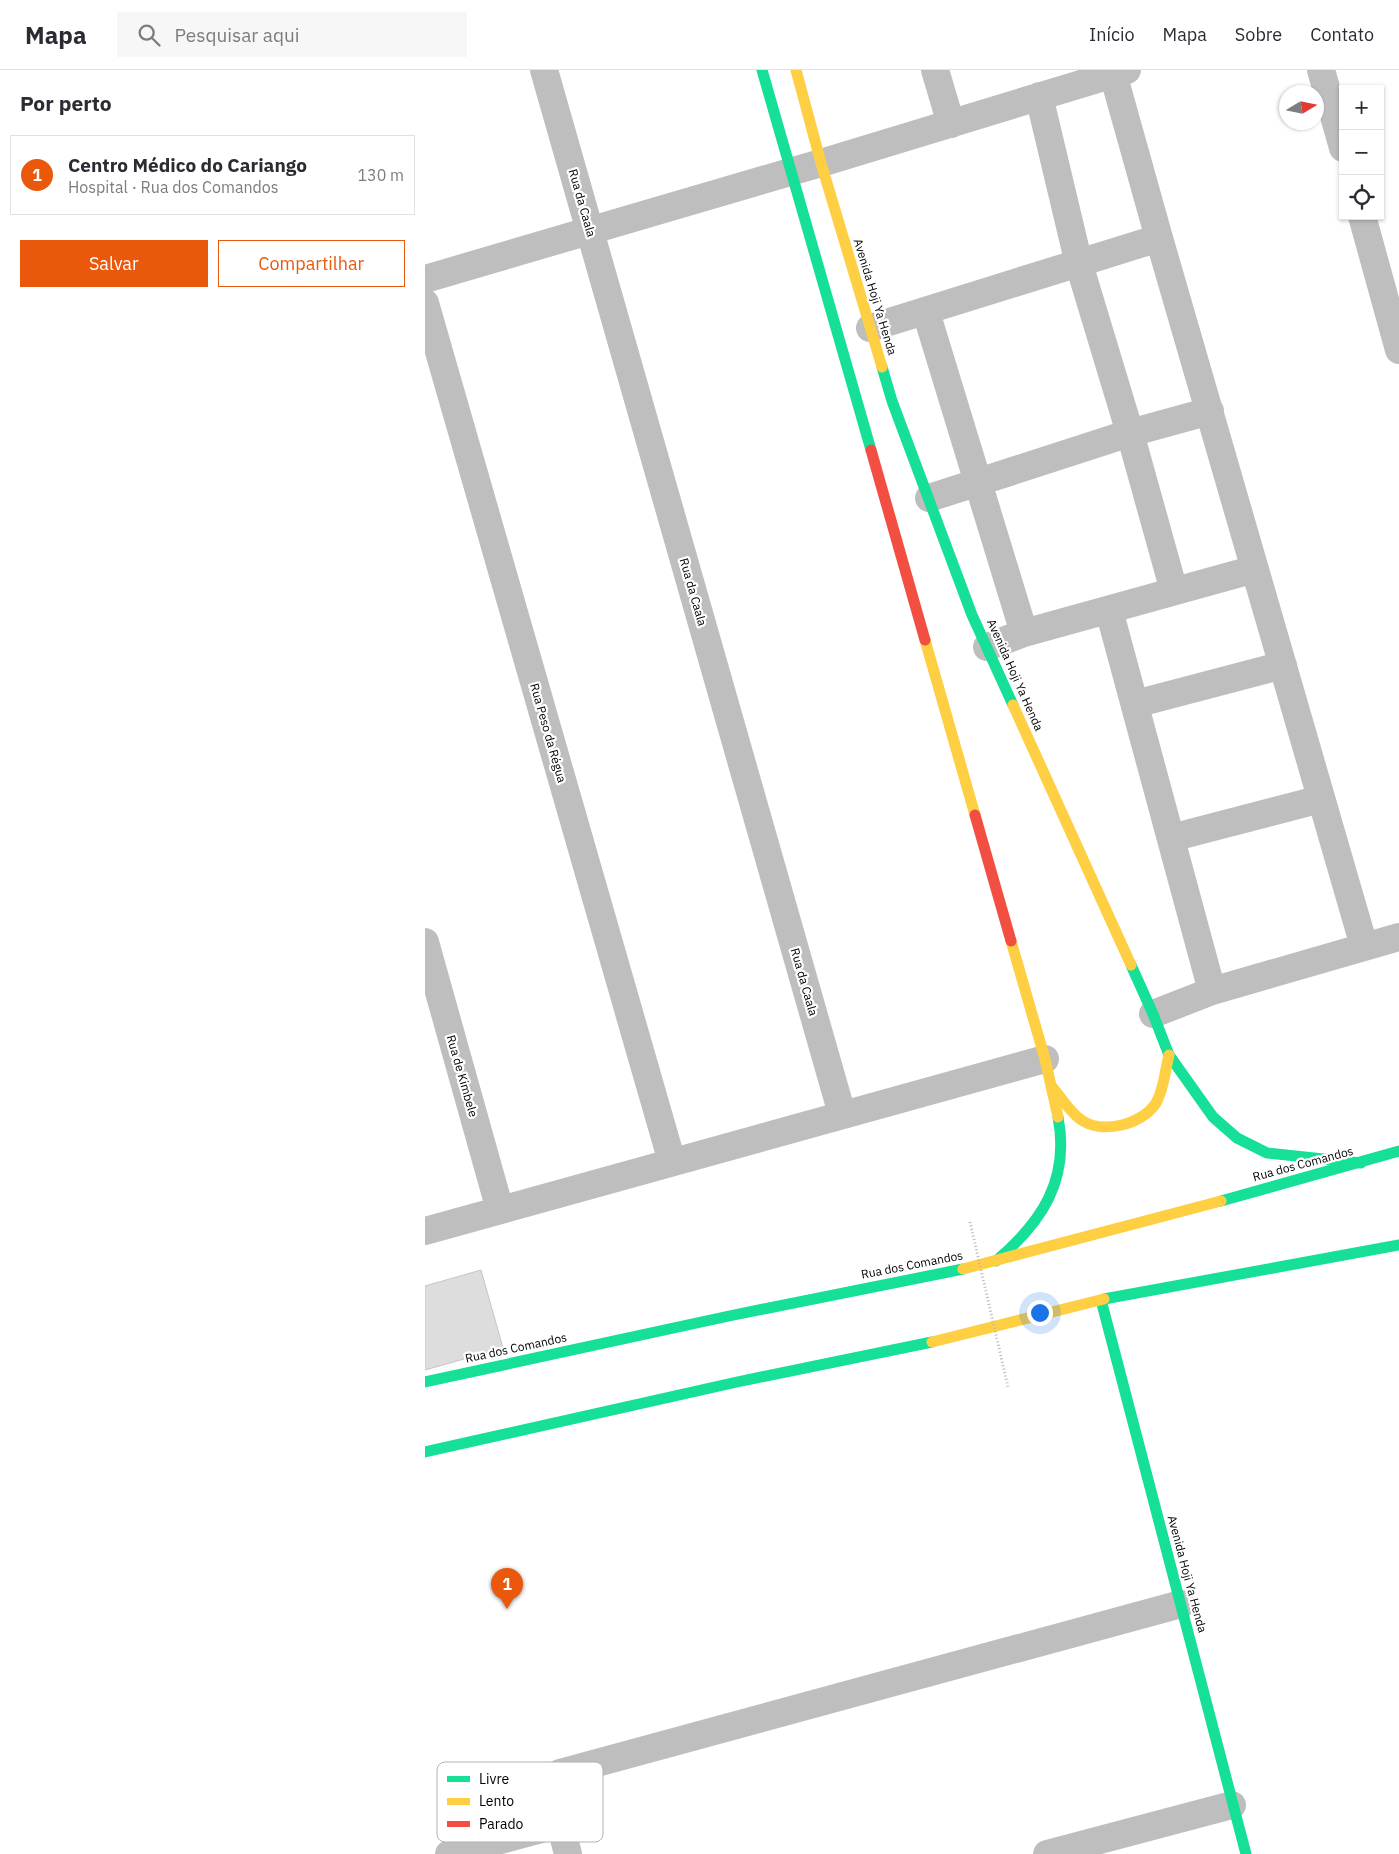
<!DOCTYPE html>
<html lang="pt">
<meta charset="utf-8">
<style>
:root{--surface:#fff;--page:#f7f7f7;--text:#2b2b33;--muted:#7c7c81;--line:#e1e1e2;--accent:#ea580c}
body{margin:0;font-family:"IBM Plex Sans",sans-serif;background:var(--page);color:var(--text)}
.controls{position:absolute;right:15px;top:15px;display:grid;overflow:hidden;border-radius:0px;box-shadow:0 1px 4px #0004}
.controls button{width:45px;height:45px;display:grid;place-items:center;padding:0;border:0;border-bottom:1px solid var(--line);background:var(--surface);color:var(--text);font:25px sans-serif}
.compass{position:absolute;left:854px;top:15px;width:45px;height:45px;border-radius:50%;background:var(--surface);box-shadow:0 1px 4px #0004;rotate:80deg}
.you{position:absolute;left:614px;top:1242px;width:18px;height:18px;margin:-12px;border:4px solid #fff;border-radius:50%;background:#1a73e8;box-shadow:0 0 0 8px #1a73e833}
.badge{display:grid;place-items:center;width:32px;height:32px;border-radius:50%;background:var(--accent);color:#fff;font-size:16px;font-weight:700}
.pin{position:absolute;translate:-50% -41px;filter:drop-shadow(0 1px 2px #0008)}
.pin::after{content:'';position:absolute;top:26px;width:18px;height:15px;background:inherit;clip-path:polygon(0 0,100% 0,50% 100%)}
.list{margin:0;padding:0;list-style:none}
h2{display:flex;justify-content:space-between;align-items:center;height:65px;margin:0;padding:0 20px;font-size:21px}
h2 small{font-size:16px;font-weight:400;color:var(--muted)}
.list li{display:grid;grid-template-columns:32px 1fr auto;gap:15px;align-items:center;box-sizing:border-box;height:80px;margin:0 10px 10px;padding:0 10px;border:1px solid var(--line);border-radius:0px}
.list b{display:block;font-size:19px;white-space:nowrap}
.list p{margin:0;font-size:16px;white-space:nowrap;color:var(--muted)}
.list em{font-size:16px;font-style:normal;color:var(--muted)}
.actions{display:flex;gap:10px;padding:15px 20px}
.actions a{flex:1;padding:11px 0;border:1px solid var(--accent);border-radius:0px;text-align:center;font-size:18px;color:var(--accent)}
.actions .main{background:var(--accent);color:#fff}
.icon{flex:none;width:28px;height:28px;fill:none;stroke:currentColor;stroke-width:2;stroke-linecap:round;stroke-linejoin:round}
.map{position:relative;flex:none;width:974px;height:1784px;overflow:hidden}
header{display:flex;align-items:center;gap:30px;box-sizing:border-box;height:70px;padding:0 25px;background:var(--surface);border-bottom:1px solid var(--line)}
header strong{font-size:24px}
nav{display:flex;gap:28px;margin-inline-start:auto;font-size:18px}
.search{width:350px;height:45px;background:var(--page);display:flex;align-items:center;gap:12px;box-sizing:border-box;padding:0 18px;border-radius:0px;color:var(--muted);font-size:19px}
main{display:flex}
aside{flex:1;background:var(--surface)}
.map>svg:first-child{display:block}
.building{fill:#ddd;stroke:#c5c5c5}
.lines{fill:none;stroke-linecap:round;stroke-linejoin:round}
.street{stroke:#bebebe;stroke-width:28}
.fast{stroke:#16e098;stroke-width:11}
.slow{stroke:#ffcf43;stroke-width:11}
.jam{stroke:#f24e42;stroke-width:11}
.path-bridge{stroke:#b8b8b8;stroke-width:3;stroke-dasharray:1 2.5;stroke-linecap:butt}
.labels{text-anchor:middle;stroke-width:4.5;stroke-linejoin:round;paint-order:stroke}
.street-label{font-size:12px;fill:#000;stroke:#fff}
.key{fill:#fff;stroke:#b2b2b2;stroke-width:1}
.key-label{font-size:14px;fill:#000}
</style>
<header>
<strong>Mapa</strong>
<div class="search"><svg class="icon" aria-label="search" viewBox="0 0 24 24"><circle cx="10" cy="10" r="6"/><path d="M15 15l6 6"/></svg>Pesquisar aqui</div>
<nav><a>Início</a><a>Mapa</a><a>Sobre</a><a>Contato</a></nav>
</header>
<main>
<aside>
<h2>Por perto<small></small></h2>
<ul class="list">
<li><span class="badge">1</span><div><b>Centro Médico do Cariango</b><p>Hospital · Rua dos Comandos</p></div><em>130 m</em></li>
</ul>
<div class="actions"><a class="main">Salvar</a><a>Compartilhar</a></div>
</aside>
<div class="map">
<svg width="974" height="1784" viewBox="0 0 974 1784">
<rect width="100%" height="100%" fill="#fff"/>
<path class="building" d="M56,1200L78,1278L0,1300V1216Z"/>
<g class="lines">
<path class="street" d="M119,0L417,1044
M510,0L526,54
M687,0L734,168L939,876
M896,0L918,78
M614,26L654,194L705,363L749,521
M937,146L974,280
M0,209L396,93L702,0
M0,233L247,1092
M501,242L599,563
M445,258L734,168
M504,428L705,363L785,341
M684,540L787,921
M562,577L599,563L830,499
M710,634L858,595
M746,768L896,729
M0,872L75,1140
M728,944L787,921L974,867
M0,1161L620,989
M24,1784L135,1754
M143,1784L126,1718L128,1707L135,1703L756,1534
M622,1784L807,1735"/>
<path class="fast" d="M337,0L446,380
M457,297L467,331L547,545L588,635
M706,895L728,944L744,985L788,1047L812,1068L842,1083L936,1093
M796,1131L974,1081
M571,1191C617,1152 645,1110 633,1047
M679,1229L974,1175
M676,1230L821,1784
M0,1312L304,1246L538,1199
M0,1382L312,1312L507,1272"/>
<path class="slow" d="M371,0L396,93L457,297
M500,570L550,745
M588,635L706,895
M586,871L620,989L633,1047
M627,1017C636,1027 644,1041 655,1049C676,1065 717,1055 731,1033C739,1020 740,1000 744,985
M538,1199L796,1131
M507,1272L679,1229"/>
<path class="jam" d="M446,380L500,570
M550,745L586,871"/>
<path class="path-bridge" d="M545,1152L583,1317"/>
</g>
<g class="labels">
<g class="street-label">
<text transform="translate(157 133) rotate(74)" y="4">Rua da Caala</text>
<text transform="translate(450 227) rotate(73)" y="4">Avenida Hoji Ya Henda</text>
<text transform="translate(268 522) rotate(74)" y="4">Rua da Caala</text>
<text transform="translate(590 605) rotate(66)" y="4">Avenida Hoji Ya Henda</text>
<text transform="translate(123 663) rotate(74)" y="4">Rua Peso da Régua</text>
<text transform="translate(379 912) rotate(74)" y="4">Rua da Caala</text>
<text transform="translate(37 1006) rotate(74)" y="4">Rua de Kimbele</text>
<text transform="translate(878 1094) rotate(-15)" y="4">Rua dos Comandos</text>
<text transform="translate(487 1195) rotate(-11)" y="4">Rua dos Comandos</text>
<text transform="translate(91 1278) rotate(-12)" y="4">Rua dos Comandos</text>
<text transform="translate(762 1504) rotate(75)" y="4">Avenida Hoji Ya Henda</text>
</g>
</g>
<rect x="12" y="1692" width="166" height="80" rx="8" class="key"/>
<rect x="22" y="1706" width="23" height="6" fill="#16e098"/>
<rect x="22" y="1728" width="23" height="7" fill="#ffcf43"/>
<rect x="22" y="1751" width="23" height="6" fill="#f24e42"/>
<g class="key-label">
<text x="54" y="1714">Livre</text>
<text x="54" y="1736">Lento</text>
<text x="54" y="1759">Parado</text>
</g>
</svg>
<div class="controls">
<button>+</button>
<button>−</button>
<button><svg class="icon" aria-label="locate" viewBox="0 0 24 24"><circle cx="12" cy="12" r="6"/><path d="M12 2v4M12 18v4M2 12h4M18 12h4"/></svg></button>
</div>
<svg class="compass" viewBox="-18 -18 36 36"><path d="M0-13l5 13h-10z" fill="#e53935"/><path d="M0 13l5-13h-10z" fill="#7c7c81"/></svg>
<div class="you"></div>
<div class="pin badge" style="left:82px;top:1539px">1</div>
</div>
</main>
